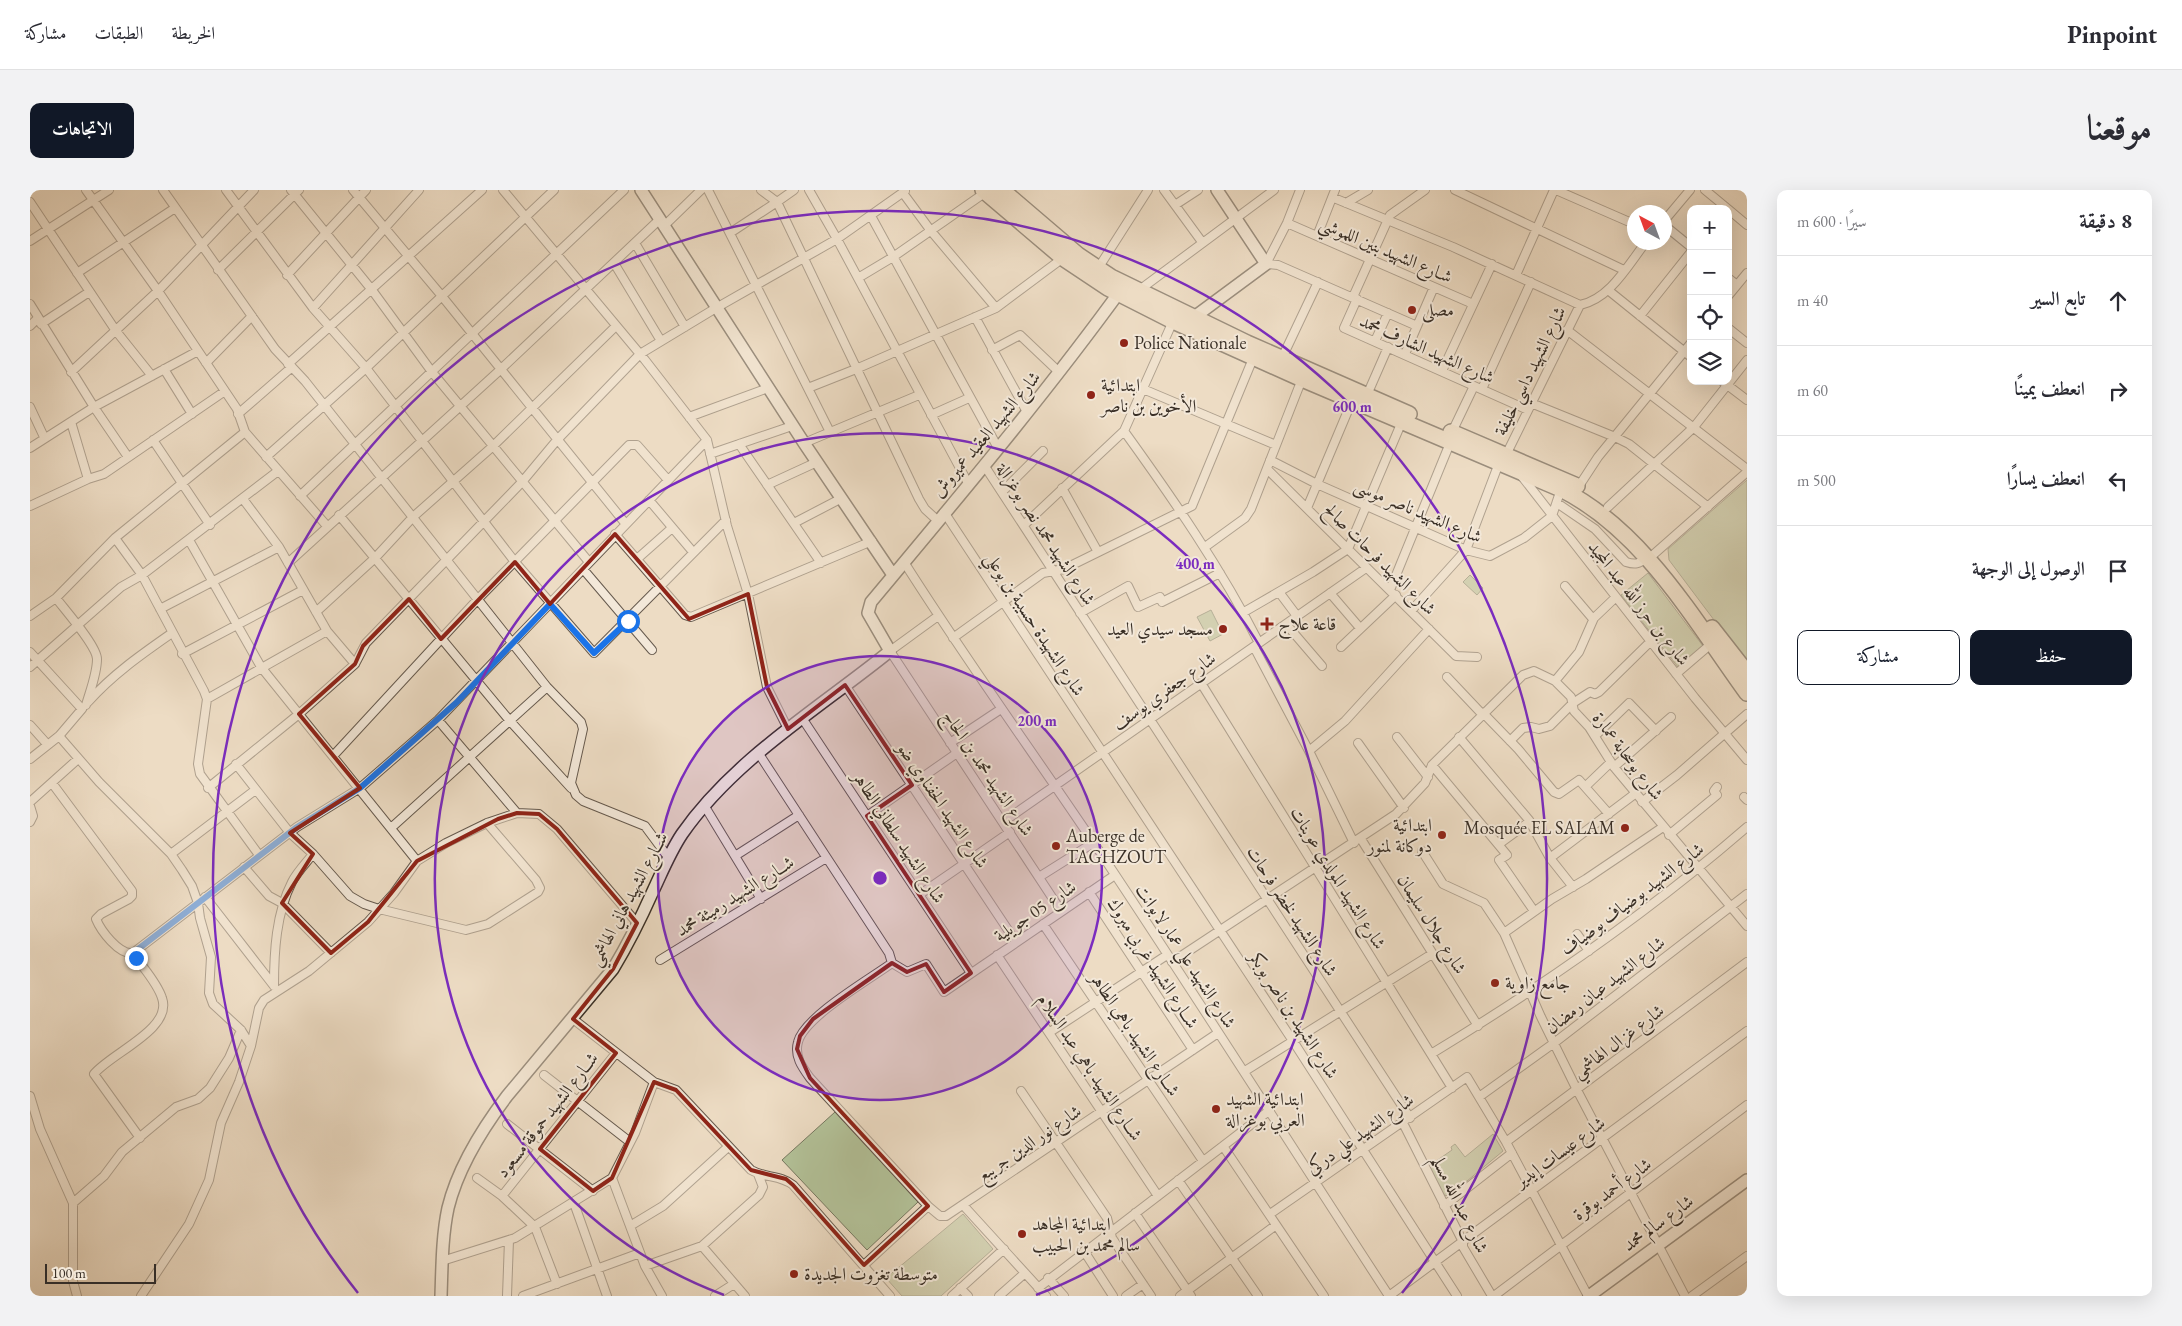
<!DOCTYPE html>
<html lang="ar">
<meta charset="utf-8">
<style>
:root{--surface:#fff;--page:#f2f2f3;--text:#2b2b33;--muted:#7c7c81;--line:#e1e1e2;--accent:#111827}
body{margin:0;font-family:"EB Garamond",Amiri,serif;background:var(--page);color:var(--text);direction:rtl}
.controls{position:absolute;right:15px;top:15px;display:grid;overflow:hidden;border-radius:10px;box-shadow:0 5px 20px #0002}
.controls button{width:45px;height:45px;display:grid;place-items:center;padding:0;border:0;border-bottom:1px solid var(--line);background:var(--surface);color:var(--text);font:25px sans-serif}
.compass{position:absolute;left:1597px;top:15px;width:45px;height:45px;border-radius:50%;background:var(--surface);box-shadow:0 5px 20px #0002;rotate:319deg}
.scale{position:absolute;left:15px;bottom:12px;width:111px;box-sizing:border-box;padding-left:5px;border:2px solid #392f26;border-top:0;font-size:14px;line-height:18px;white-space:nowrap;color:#392f26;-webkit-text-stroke:4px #f3e8d9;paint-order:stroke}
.stop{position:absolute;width:15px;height:15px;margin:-11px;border:4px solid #1a73e8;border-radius:50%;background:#fff}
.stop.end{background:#1a73e8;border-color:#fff;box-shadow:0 1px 5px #0008}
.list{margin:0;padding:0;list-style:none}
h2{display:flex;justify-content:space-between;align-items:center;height:65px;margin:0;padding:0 20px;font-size:21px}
h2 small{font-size:16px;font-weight:400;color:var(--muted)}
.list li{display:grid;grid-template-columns:32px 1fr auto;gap:15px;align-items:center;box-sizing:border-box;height:90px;padding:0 20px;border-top:1px solid var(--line)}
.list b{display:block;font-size:19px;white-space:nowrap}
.list em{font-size:16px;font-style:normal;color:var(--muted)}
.actions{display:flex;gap:10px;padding:15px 20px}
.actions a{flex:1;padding:11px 0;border:1px solid var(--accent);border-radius:10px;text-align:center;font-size:18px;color:var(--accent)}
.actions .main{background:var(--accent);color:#fff}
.icon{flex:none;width:28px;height:28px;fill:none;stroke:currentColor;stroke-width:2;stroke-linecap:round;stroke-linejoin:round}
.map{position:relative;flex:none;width:1717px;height:1106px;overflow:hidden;direction:ltr;border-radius:10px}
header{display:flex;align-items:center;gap:30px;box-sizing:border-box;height:70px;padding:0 25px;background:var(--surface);border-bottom:1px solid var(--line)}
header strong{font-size:24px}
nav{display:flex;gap:28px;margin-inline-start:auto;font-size:18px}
.intro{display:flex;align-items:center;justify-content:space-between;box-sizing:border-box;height:120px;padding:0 30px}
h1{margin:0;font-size:35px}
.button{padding:12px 22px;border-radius:10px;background:var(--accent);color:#fff;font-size:18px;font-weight:700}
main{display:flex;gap:30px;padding:0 30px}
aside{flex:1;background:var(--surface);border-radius:10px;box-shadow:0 5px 20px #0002}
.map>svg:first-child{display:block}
.green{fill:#b3c299;stroke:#767860}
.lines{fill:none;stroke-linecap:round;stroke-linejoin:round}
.street-casing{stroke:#665a4e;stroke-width:10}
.secondary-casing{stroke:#392f26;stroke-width:14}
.highway-casing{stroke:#392f26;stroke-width:18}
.street{stroke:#f3e8d9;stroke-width:8}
.secondary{stroke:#f3e8d9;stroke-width:11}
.highway{stroke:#eddcc4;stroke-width:15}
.route{stroke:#1a73e8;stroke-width:6}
.marked{fill:none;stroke:#8f2418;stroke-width:4;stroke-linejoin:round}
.ring{fill:none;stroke:#7b2cbf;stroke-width:2.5}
.poi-dot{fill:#8f2418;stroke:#f3e8d9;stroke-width:2}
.labels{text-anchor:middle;stroke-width:4;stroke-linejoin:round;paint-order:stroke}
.street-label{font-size:18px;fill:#392f26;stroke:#f3e8d9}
.poi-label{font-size:18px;fill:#392f26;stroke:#f3e8d9;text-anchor:start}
.centre{fill:#7b2cbf;stroke:#f3e8d9;stroke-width:2.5}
.ring-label{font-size:15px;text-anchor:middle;font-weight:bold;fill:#7b2cbf;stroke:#f3e8d9;stroke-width:4;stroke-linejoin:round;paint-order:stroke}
</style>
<header>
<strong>Pinpoint</strong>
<nav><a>الخريطة</a><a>الطبقات</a><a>مشاركة</a></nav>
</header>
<div class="intro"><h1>موقعنا</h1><a class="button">الاتجاهات</a></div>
<main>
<aside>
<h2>8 دقيقة<small>سيرًا · 600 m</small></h2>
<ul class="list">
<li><svg class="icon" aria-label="ahead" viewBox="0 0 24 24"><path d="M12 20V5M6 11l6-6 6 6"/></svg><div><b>تابع السير</b></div><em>40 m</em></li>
<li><svg class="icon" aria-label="right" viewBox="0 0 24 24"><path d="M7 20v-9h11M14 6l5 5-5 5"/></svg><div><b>انعطف يمينًا</b></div><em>60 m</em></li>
<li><svg class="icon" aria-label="left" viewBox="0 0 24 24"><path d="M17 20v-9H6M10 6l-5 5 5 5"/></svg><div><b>انعطف يسارًا</b></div><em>500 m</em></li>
<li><svg class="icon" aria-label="arrive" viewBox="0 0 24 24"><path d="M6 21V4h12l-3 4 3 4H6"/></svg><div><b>الوصول إلى الوجهة</b></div></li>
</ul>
<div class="actions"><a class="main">حفظ</a><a>مشاركة</a></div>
</aside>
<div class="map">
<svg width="1717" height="1106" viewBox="0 0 1717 1106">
<rect width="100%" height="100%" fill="#eddcc4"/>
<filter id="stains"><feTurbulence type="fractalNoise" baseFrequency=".004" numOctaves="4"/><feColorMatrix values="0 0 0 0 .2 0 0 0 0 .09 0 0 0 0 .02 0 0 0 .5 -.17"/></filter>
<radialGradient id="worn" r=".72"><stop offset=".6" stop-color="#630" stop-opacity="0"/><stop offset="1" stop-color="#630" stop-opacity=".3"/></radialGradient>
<path class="green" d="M1717,290V474L1639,370L1638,359Z
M1618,383L1673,456L1648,477L1591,405Z
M1440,385L1453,398L1447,405L1433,392Z
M1181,420L1193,444L1180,451L1167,427Z
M805,922L888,1012L837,1060L752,970Z
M1463,944L1473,961L1419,1006L1413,1005L1399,976L1422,960L1421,957L1425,954L1435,967Z
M933,1024L963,1059L911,1106H872L856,1088Z"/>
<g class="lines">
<g class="street-casing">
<path id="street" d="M56,0L128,101L207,219L215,242L297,336
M133,0L245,159L275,191L517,497L551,532L553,539L541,593L546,605L553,611L615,636L638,667
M196,0L283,118L389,0
M261,0L342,100L402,182L559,372
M323,0L411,105L595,333
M473,0L615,170L677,250L697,336L718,404L737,497L758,539
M678,0L800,242
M731,0L747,12L764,0
M779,0L807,49L875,1
M1134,0L1172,52
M1270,0L1257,33L1236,74L1248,75L1387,136
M1425,0L1594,80
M1526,0L1604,34
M1675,0L1698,19
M873,3L901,41L966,118
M1304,8L1423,57L1550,115
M0,12L86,141L122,186
M1316,13L1338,0
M1145,15L1168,0
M1698,19L1717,35
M841,26L968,258
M1634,31L1660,0
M1257,33L1443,114
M1634,35L1661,57
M634,36L671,0
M700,43L747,12L889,309L895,319L907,330
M1287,46L1305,0
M0,51L79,0
M605,53L655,137
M584,73L631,151
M188,80L269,0
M1067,80L1118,0
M47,83L145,18
M257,85L336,0
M1486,85L1524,0
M828,88L863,67L956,2
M1698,88L1707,95
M1578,100L1661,167
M1108,101L1244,0
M1698,106L1717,83
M1323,107L1360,25L1395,0
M1327,109L1314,138L1498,220
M0,114L64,217L98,267
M283,118L336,178L524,0
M1610,126L1661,62
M945,127L997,222
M11,134L59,102
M0,136L8,128
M1698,138L1717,153
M1537,140L1717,279
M1345,151L1358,123
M962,160L990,145L1029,182
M1375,164L1404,97
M1252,168L1288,92
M176,173L222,126
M258,174L452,0
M134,179L162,224
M1412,181L1462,74
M41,182L128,101L224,0
M1692,191L1717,210
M778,198L826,179L966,118L1033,68
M1113,199L1246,255
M1452,199L1501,92
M1337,205L1358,157
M1501,213L1585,247L1599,254L1678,317
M0,217L14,247
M208,224L262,177
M901,225L939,208
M659,227L738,198
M1094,241C1143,309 1191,378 1229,453
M1422,242L1444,196
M123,250L180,335
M774,253L889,205
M709,254L791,373
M0,258L64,217L168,161
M680,264L762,236
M1476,265L1550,115C1580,109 1598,75 1616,52
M236,267L336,178L485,372L564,463L696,330
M1240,270L1287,294L1436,360L1460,366L1494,348L1522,326L1531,299
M954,275L1380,928
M1237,279L1426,466L1447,467
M1490,284L1665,508L1717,570
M58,289L74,284L195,201
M737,295L787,272
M1549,296L1568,267L1661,153
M1032,298L1068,362
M972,302L1013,261
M270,306L594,0
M213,309L249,357L297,441L325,474
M619,310L663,362
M1527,313L1565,339L1596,372C1605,375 1609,374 1616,368
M0,316L58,289L41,232
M1578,317L1664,237L1717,170
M1277,318L1322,211
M914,322L1263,851L1427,1106
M309,325L480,531L541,598
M764,333L812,308
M994,335L1094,241L1143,131
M585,344L655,425L661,427L842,351
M85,348L112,385L174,501L177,509L168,574L170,584L229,665
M159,350L231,477L387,671
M1175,357L1215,328L1221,319L1272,189
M1624,364L1717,282
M607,369L642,338
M874,372C941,478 1015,579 1084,683C1177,823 1267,965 1359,1106
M258,373L470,180L630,29
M553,379L622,460
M1535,396L1563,429
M1360,400L1420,253
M1249,402L1267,426
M1300,403L1330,438
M26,408C35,420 67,456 67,469C67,484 60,501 56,515
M130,419L249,357
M1381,421L1436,360L1469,273
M286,422L345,368L383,327L462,257L586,136
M1214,422L1283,382L1318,359L1373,229
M1050,423L1098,396L1108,417L1130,407L1132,412L1190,383
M0,426L26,408L85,348L215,242
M908,426L860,461L1031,721
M1256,434L1292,476
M923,448L1013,383L1034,379L1162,316L1224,166
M1224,457L1279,561L1324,653
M1311,457L1366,405
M0,462L52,519L29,546L0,569
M152,464L273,400
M0,477L91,397L112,385L248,281
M1646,484L1681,454
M1417,487L1452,524
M1525,491L1549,462L1564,428L1586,407
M1171,493L1422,898
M815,495L986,752
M177,509L297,441
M58,512C83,484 112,464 142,443
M1453,523L1488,559L1524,602L1529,604L1549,590L1579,624
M772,528L941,783
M408,530L487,623
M0,535L17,554
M29,546L69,592L141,664L152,680L162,696L168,713L170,728L181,767L179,803L183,814L211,840L221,856L209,892L191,933L179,990L159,1034L111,1106
M1565,546L1599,513L1626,541
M1367,547L1398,587
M1429,547L1499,630L1520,668L1543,697
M1480,551L1493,538L1501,537L1509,539L1520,536L1543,513L1560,502L1565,504L1569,502L1621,451
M920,553L971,519
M1328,553L1374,618
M1279,561L1315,531L1399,439
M729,564L859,763L862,773
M303,566L448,409L599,255H607L638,290
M206,574L260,643L283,664L320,706L334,714L349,719L436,740L458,734L508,702L510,698L506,690L457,633
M1402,575L1477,665L1469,670L1504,721
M1584,577L1641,527
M22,593L102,701V706L99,709L71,724L66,729C71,741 89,765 103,763
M1556,596L1581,572
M178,598L269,524L325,474L336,453L492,292L527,250L610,164L686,118L807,49L938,293
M1714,607L1717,610
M0,612L48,569
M1612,612L1647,585L1717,524
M674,615L731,709
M0,616L3,626L0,632
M837,626L927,563
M973,632L1336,378
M361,638L517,497
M1639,645L1687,605L1684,601L1687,597
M1331,649L1448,836
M1469,654L1499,632
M1392,661L1413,694L1454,713L1474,743L1511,827L1547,900L1655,1106
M141,664L224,601
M705,666L769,625
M1520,668L1606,603
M214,677L239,706L252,713L301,763
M1009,687L1063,653
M1059,702L1163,860
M889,705L980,642
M175,707L244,796
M1013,734L1173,971
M1474,743L1522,709L1556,689L1633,637
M1547,744L1559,761
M967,765L1128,1006
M630,770L796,668
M1142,772L1366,624L1395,593L1402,575L1493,485L1504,481L1525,491L1541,507L1544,521L1559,537L1584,577L1717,736
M862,773C840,789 774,827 768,852C764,866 772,877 780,888L898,1016
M862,773L877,782L896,774L914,802L1085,685
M244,796C244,762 246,723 262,692C267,682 276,673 283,664
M543,829L624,892L646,900L721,980C735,988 751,985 763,995L860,1106
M1020,842L1137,765
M221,856L229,818L234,810L279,781L338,732L364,703L387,671L416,653L457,633L487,623L509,624L527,639L607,733
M1401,864C1513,796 1618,723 1717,637
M1215,881L1402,764
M514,885L600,952
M991,901L1077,1028L1082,1048L1121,1106
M0,906L10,939L43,1013V1091L47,1106
M1449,907L1524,853L1717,704
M1373,933L1433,1052V1057L1462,1106
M477,934L563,1001
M110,948L64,884C81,863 143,839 132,808C127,792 112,777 103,763L267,637L330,598L408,530L677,250
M1476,952L1717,772
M1193,956L1294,1106
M447,988L472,1006L505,1037L527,1094
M582,988L615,1076L632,1106
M1148,990L1228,1106
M472,1006L586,863
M43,1013L74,986L92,962L146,917L168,909L180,898L199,868L211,840
M544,1013L577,1106
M933,1015L1016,1106
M1414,1016L1482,963
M1105,1023L1161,1106
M1240,1024L1437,887L1476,952L1558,1106
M600,1036L633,1016L698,957
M672,1056L715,1106
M1054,1061L1083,1106
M412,1071L485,1048L582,988L605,943L624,892
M834,1075L898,1016L910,1026H916L1188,843
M615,1076L672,1056L729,1005L733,997L728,984
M1018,1088L1034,1106
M930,1098L938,1106
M1008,1098L1240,920
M477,1106L479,1050
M493,1106L610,1063
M685,1106L704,1094
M922,1106L974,1059
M969,1106L995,1083
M1096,1106L1113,1094
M1150,1106L1246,1035
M1359,1106L1717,841
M1464,1106L1717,915
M1662,1106L1717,1066"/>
</g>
<g class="secondary-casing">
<path id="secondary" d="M611,0L774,253L863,385
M1163,128L1236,74L1187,0
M411,1106C412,1077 412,1046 418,1018C428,977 452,939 477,906L583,779C598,754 611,728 623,701C632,682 640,662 652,644C704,569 791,517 860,461L838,423L841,412C927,309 1014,206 1093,97
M1559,1106L1717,990"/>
</g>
<g class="highway-casing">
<path id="highway" d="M953,0L1033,68L1078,98L1143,131L1272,189L1531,299C1614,341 1664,430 1717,503
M972,0L1048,65L1081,87L1217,153L1379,224
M1421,242L1547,296
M1682,438L1717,483"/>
</g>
<use href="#street" class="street"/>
<use href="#secondary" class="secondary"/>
<use href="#highway" class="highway"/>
</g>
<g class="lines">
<path class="route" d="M106,768L103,763L267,637L330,598L427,512L520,414L564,463L598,431"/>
</g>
<path d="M0 0H1717V1106H0ZM585,344L659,429L718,404L737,497L758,539L815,495L882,595L837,626L941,783L914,802L896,774L877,782L862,773L783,829L770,846L767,859L780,888L898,1016L834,1075L763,995L756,989L721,980L646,900L624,892L582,988L563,1001L510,959L586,863L543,829L583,779L607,733L527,639L509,624L487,623L468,629L387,671L338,732L301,763L252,713L283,664L260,643L330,598L269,524L325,474L333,456L379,409L411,449L485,372L520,414Z" fill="#eddcc4" fill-opacity=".55" fill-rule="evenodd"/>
<path class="marked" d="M585,344L659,429L718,404L737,497L758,539L815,495L882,595L837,626L941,783L914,802L896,774L877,782L862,773L783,829L770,846L767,859L780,888L898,1016L834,1075L763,995L756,989L721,980L646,900L624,892L582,988L563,1001L510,959L586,863L543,829L583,779L607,733L527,639L509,624L487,623L468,629L387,671L338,732L301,763L252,713L283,664L260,643L330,598L269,524L325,474L333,456L379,409L411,449L485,372L520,414Z"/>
<circle cx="850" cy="688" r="222" fill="#7b2cbf" fill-opacity=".12"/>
<g class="ring">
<circle cx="850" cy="688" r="222"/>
<path d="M694 1105A445 445 0 1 1 1006 1105"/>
<path d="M328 1103A667 667 0 1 1 1372 1103"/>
</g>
<g class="poi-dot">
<circle cx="1382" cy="120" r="5"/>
<circle cx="1094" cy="153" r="5"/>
<circle cx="1061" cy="205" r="5"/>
<path d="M1234.5 426.5h5v5h5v5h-5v5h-5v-5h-5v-5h5z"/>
<circle cx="1193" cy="439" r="5"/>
<circle cx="1595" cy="638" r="5"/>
<circle cx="1412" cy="645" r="5"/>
<circle cx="1026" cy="656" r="5"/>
<circle cx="1465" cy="793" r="5"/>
<circle cx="1186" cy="919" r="5"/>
<circle cx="992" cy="1044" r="5"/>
<circle cx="764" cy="1084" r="5"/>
</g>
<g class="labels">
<g class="street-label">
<text transform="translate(1356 60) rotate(23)" y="6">شـارع الشهيد بنين اللموشي</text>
<text transform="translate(1397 159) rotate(24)" y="6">شارع الشهيد الشارف محمد</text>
<text transform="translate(1500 181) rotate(-64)" y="6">شارع الشهيد داسي خليفة</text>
<text transform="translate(956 244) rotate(-50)" y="6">شارع الشهيد العقيد عميروش</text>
<text transform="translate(1388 321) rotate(23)" y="6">شارع الشهيد ناصر موسى</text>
<text transform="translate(1016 344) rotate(57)" y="6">شارع الشهيد محمد نصر بوغزالة</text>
<text transform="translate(1350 369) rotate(45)" y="6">شارع الشهيد فرحات صالح</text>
<text transform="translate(1609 413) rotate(52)" y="6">شارع بن حرز الله عبد المجيد</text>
<text transform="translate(1005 434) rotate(57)" y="6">شارع الشهيدة حسيبة بن بوعلي</text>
<text transform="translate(1134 501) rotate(-35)" y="6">شارع جعفري يوسف</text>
<text transform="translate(1598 566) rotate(53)" y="6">شارع بوسحابة عمارة</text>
<text transform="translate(958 583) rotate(56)" y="6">شارع الشهيد محمد بن الحاج</text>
<text transform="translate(913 615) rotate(56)" y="6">شارع الشهيد الحفناوي ضو</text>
<text transform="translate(869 647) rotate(57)" y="6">شارع الشهيد سلطاني الطاهر</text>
<text transform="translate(1308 688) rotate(58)" y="6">شارع الشهيد المولدي عوينات</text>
<text transform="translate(705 706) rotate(-32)" y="6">شــارع الشهيد رميثة محمد</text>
<text transform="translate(598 709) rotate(-62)" y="6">شــارع الشهيد هاني الهاشمي</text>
<text transform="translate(1602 709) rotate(-37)" y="6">شارع الشهيد بوضياف بوضياف</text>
<text transform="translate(1005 721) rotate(-34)" y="6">شارع 05 جويلية</text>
<text transform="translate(1262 721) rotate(57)" y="6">شارع الشهيد لخضر فرحات</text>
<text transform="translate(1402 734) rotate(58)" y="6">شارع جلال سليمان</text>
<text transform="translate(1156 766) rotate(57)" y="6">شارع الشهيد علي عمار لابوانت</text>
<text transform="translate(1123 773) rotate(57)" y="6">شــارع الشهيد غربي مبروك</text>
<text transform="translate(1575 795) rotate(-38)" y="6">شارع الشهيد عبان رمضان</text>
<text transform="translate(1264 825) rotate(57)" y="6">شارع الشهيد بن ناصر بوبكر</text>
<text transform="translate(1105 844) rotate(56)" y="6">شــارع الشهيد باهي الطاهر</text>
<text transform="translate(1588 851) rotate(-37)" y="6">شارع غزال الهاشمي</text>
<text transform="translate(1060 877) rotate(56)" y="6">شــارع الشهيد باهي عبد السلام</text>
<text transform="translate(517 925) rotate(-52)" y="6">شــارع الشهيد حموقة مسعود</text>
<text transform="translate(1330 944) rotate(-35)" y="6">شارع الشهيد علي دركي</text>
<text transform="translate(999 953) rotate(-34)" y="6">شارع نور الدين جريبع</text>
<text transform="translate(1530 962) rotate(-36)" y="6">شارع عيسات إيدير</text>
<text transform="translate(1582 999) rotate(-36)" y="6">شارع أحمد بوقرة</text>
<text transform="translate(1430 1014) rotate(64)" y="6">شارع عبد الله مسلم</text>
<text transform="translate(1628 1033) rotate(-36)" y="6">شارع سالم محمد</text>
</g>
<g class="poi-label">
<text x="1392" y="126">مصلى</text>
<text x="1104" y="159">Police Nationale</text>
<text x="1071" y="201">ابتدائية<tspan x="1071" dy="21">الأخوين بن ناصر</tspan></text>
<text x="1248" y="440">قاعة علاج</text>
<text x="1183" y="445" text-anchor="end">مسجد سيدي العيد</text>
<text x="1402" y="641" text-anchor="end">ابتدائية<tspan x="1402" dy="21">دوكانة لمنور</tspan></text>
<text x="1585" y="644" text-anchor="end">Mosquée EL SALAM</text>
<text x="1036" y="652">Auberge de<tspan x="1036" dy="21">TAGHZOUT</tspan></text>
<text x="1475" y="799">جامع زاوية</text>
<text x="1196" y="915">ابتدائية الشهيد<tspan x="1196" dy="21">العربي بوغزالة</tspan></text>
<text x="1002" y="1040">ابتدائية المجاهد<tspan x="1002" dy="21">سالم محمد بن الحبيب</tspan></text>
<text x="774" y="1090">متوسطة تغزوت الجديدة</text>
</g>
</g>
<circle cx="850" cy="688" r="8" class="centre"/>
<g class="ring-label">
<text x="1322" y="222">600 m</text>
<text x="1165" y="379">400 m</text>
<text x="1007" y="536">200 m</text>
</g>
<rect width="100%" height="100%" filter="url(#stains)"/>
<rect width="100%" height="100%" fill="url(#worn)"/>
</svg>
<div class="controls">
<button>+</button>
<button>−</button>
<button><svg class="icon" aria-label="locate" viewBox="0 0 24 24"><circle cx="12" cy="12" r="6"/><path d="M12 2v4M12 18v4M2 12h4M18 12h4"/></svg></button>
<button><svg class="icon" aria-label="layers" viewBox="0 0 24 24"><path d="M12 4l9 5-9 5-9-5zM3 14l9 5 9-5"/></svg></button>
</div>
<svg class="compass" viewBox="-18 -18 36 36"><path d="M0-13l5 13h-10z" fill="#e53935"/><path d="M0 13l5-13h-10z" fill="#7c7c81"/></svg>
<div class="scale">100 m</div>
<div class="stop" style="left:598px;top:431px"></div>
<div class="stop end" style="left:106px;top:768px"></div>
</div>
</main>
